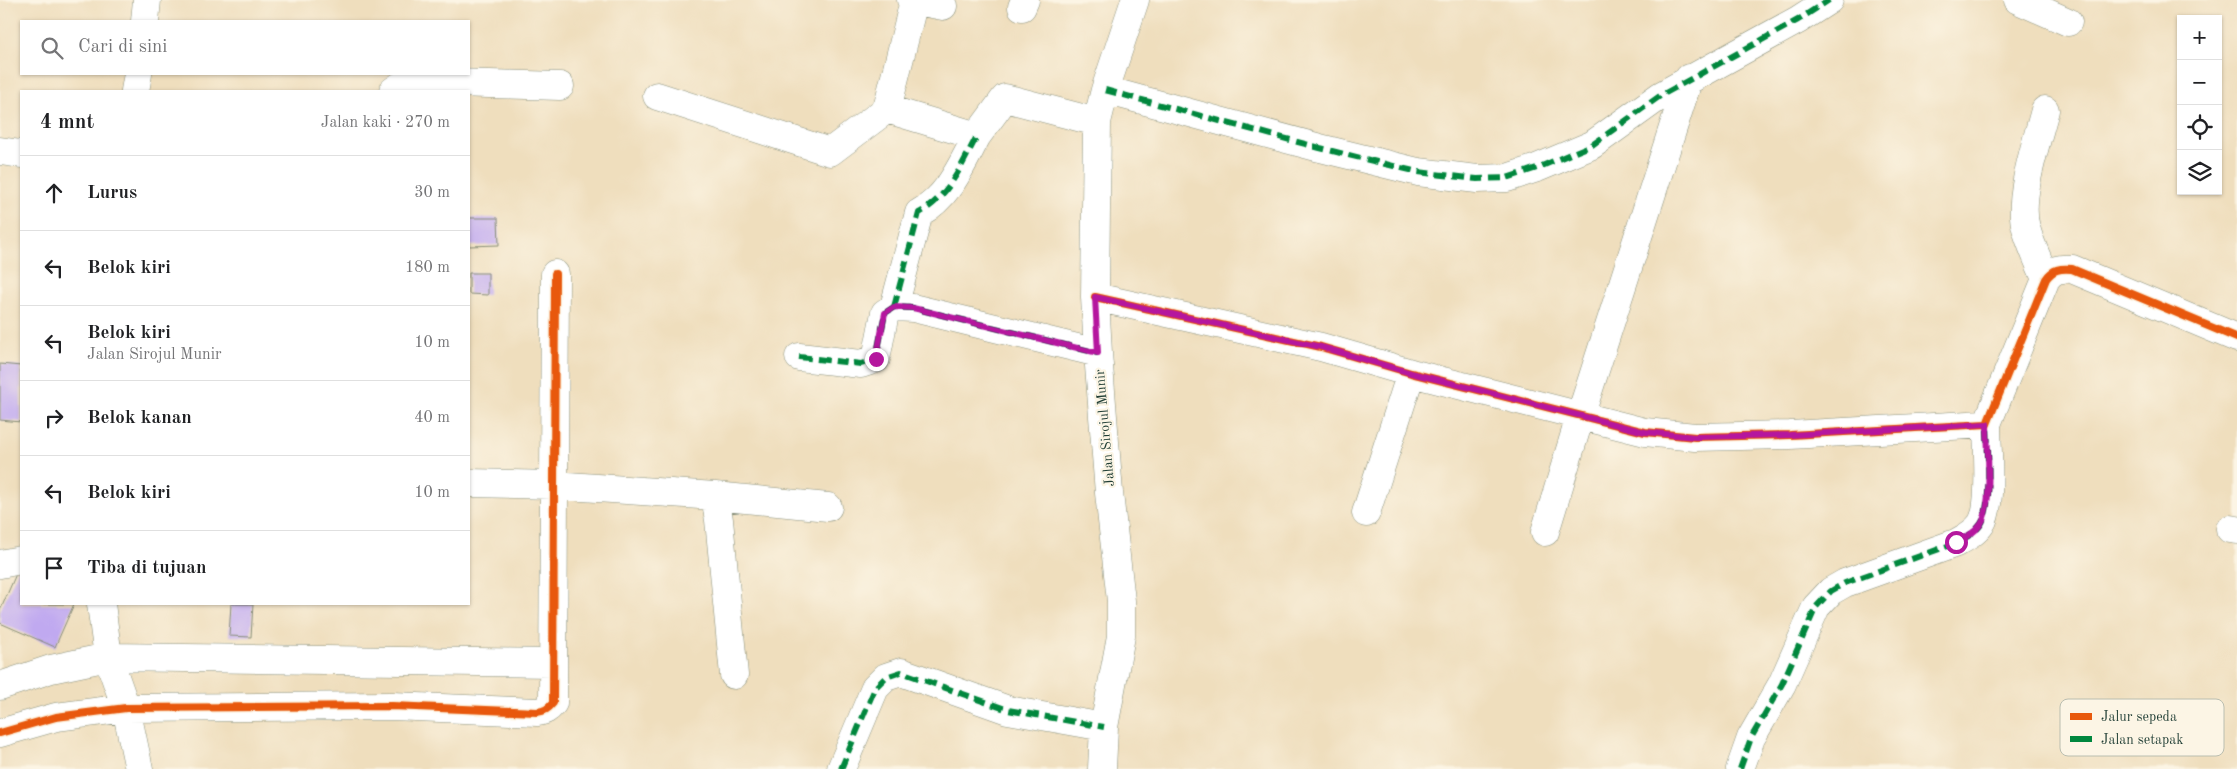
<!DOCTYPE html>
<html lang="id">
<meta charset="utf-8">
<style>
:root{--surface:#fff;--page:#f2f2f2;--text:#202124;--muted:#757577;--line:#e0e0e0}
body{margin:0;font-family:"Old Standard TT",serif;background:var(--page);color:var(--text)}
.controls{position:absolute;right:15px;top:15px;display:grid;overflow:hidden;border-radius:0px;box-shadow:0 1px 4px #0004}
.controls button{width:45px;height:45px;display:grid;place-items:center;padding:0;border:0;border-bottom:1px solid var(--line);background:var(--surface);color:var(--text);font:25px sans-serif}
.stop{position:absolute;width:15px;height:15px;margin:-11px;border:4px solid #b5179e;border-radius:50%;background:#fff}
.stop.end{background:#b5179e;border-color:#fff;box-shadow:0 1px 5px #0008}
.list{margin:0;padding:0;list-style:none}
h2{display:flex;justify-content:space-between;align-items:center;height:65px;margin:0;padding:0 20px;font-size:21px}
h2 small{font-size:16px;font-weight:400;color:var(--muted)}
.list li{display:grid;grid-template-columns:32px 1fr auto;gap:15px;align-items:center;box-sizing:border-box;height:75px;padding:0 20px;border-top:1px solid var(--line)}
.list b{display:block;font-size:19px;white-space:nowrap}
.list p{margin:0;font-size:16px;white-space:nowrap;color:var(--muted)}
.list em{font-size:16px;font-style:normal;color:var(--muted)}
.icon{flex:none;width:28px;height:28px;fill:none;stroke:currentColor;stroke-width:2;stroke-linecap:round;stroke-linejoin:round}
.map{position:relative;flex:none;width:2237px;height:769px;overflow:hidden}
.search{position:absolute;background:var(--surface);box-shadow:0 1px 4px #0004;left:20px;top:20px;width:450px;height:55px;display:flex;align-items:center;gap:12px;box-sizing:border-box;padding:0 18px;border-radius:0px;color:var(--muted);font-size:19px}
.panel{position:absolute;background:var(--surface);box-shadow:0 1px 4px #0004;left:20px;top:90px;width:450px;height:515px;border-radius:0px}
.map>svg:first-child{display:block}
.building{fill:#c0a9f0}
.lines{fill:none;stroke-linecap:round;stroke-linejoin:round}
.minor-casing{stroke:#878e78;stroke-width:29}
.minor{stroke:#fff;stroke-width:28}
.quiet{stroke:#00873e;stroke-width:6;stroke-dasharray:12 6;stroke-linecap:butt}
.cycleway-casing{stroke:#fcf5e5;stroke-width:11}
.cycleway{stroke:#e8590c;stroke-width:8}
.route{stroke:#b5179e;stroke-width:6}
.labels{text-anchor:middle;stroke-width:4.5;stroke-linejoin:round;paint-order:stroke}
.street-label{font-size:14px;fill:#1f3d34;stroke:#fcf5e5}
.key{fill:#fcf5e5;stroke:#babeb0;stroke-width:1}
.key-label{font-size:14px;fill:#1f3d34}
</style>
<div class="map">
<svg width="2237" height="769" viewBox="0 0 2237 769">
<rect width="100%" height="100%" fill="#fcf5e5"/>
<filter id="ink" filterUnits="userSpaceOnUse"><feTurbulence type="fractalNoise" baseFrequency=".02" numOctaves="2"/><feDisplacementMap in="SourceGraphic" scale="10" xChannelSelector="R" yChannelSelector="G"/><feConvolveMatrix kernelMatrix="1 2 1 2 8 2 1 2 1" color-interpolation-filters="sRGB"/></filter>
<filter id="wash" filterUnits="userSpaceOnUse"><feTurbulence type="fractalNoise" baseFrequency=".0096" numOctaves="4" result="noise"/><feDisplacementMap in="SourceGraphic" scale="20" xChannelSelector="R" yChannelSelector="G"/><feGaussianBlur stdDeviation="1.12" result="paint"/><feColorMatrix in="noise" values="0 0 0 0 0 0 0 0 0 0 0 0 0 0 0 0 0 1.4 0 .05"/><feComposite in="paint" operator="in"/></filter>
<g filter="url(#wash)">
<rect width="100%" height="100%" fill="#efdebd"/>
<g id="blocks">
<path class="building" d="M469,218H498L499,245L469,246Z
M469,273H488V295L469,294Z
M0,364L21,366V422L0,420Z
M19,567L21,568V604H74L55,647L0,623V611Z
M231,604H253L251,637L229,636Z"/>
</g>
</g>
<g filter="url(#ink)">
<use href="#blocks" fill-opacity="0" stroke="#878e78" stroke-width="1"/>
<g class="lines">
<g class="minor-casing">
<path id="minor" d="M911,0L943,6
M2018,0L2068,22
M1022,7L1025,0
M145,21L147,0
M1105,90L1320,148L1418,172L1477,179L1507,178L1537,168L1592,145L1660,96L1798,20L1829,0
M135,91L138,74
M393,91L400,86L418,82L560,86
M657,96L830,152L887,109L977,136L1005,98L1097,122
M887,109L914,1
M2045,110C2037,141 2017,198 2026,228C2031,246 2039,262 2046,279
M0,151L21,154
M1095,297L1321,347L1411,373L1645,432L1695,437L1790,435L1987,424L2046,279C2053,269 2060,268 2072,269L2237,338
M894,307L919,213C949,197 962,164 977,136
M799,357L861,364L876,359L885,313L894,307L913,308L1098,353
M469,483L553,485L715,496L719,520L734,675
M715,496L828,507
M1366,513L1411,373
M2230,529L2237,530
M1545,532L1580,417L1689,78
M0,564L21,560
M101,604L108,657L126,708L139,769
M0,686L51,669L108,657L552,663
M0,733L56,717L126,708L392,706L537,712C545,711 548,709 553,703L555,274
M841,769L875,688L886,677L901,672L1008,710L1104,727
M1102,769L1104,727L1121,636V601L1109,493L1098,353L1095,297L1097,122L1105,90L1135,0
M1740,769L1751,738L1782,684L1816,607L1831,591L1845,583L1956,543C1965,538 1975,533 1981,524C1993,506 1987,448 1987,424"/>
</g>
<use href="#minor" class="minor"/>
<path class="quiet" d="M1105,90L1320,148L1418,172L1477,179L1507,178L1537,168L1592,145L1660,96L1798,20L1829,0
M894,307L919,213C949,197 962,164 977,136
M799,357L861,364L876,359L885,313L894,307L913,308L1098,353
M841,769L875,688L886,677L901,672L1008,710L1104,727
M1740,769L1751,738L1782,684L1816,607L1831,591L1845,583L1956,543C1965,538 1975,533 1981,524C1993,506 1987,448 1987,424"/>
<g class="cycleway-casing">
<path id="cycleway" d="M1095,297L1321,347L1411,373L1645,432L1695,437L1790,435L1987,424L2046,279C2053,269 2060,268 2072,269L2237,338
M0,733L56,717L126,708L392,706L537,712C545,711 548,709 553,703L555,274"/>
</g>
<use href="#cycleway" class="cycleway"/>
</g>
</g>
<g class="lines" filter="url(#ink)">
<path class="route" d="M876,359L885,313L894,307L913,308L1098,353L1095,297L1321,347L1411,373L1645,432L1695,437L1790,435L1987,424C1987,448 1993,506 1981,524C1975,533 1965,538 1956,542"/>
</g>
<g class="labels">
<g class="street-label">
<text transform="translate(1104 428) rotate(-95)" y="5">Jalan Sirojul Munir</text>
</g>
</g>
<rect x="2060" y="699" width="164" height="57" rx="8" class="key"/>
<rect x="2070" y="713" width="22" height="7" fill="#e8590c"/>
<rect x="2070" y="736" width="22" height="6" fill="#00873e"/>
<g class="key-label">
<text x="2101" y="721">Jalur sepeda</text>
<text x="2101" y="744">Jalan setapak</text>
</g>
</svg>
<div class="controls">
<button>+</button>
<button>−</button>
<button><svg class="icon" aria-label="locate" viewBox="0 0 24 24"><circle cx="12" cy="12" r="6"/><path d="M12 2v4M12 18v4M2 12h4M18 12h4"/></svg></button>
<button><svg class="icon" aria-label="layers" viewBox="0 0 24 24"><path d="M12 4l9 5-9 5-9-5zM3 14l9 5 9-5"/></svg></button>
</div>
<div class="stop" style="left:1956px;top:542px"></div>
<div class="stop end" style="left:876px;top:359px"></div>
<div class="search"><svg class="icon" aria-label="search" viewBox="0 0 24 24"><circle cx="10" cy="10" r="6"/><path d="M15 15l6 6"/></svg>Cari di sini</div>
<section class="panel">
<h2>4 mnt<small>Jalan kaki · 270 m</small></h2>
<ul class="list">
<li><svg class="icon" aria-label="ahead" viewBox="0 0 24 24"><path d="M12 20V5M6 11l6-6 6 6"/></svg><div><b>Lurus</b></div><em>30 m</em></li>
<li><svg class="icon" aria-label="left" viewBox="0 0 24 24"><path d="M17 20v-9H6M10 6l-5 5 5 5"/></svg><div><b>Belok kiri</b></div><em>180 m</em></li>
<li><svg class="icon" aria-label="left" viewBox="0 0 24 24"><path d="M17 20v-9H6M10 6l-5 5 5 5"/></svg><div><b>Belok kiri</b><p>Jalan Sirojul Munir</p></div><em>10 m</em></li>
<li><svg class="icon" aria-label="right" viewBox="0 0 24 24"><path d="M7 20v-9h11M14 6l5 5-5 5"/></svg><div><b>Belok kanan</b></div><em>40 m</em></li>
<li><svg class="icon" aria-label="left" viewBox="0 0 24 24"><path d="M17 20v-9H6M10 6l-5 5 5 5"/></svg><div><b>Belok kiri</b></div><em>10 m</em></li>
<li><svg class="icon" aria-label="arrive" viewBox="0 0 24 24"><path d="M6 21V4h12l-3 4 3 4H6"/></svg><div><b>Tiba di tujuan</b></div></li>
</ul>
</section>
</div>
